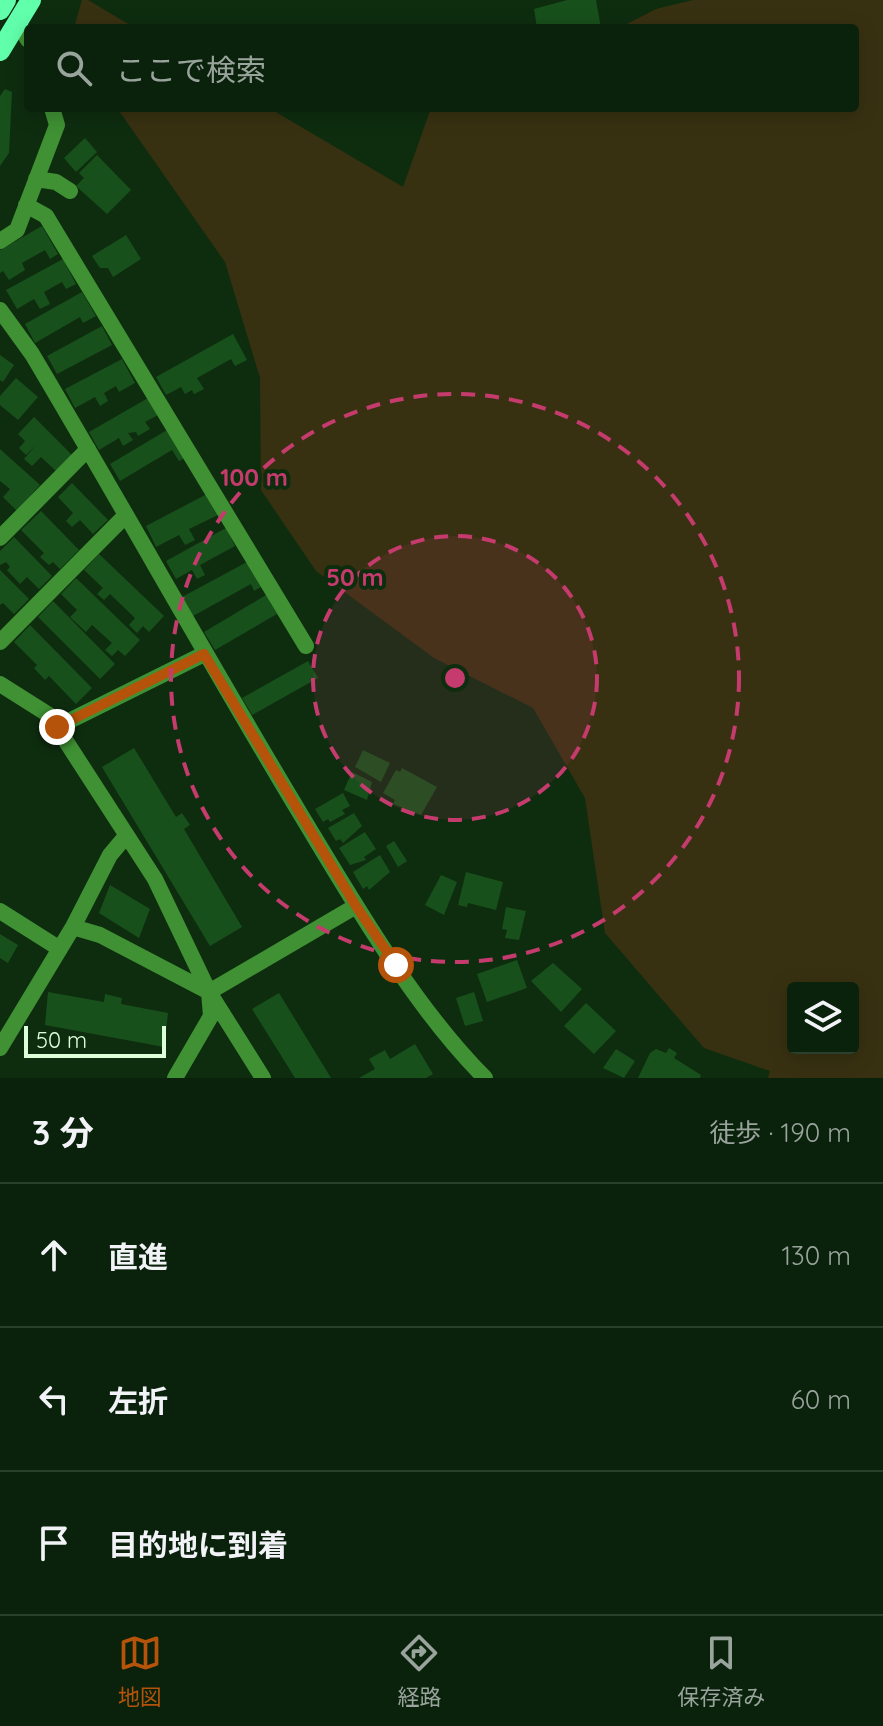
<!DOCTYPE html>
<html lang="ja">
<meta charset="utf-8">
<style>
:root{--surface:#0a220b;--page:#132a14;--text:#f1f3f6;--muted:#99a49d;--line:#2a3f2c;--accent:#b45309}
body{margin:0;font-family:Quicksand,"Noto Sans JP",sans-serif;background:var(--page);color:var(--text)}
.controls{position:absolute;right:24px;bottom:24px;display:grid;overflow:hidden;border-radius:8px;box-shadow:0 4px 20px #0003}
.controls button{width:72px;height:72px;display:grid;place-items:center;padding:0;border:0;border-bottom:2px solid var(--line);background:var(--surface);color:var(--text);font:40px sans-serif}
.scale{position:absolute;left:24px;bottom:20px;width:142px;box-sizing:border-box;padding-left:8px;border:4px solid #dcffda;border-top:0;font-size:22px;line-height:28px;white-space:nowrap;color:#dcffda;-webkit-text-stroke:6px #0e2d0f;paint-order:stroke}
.stop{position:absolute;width:24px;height:24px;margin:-18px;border:6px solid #b45309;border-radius:50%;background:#fff}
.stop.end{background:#b45309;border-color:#fff;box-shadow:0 2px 8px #0008}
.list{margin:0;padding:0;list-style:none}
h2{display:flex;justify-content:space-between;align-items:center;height:104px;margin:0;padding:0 32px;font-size:34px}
h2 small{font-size:26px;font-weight:400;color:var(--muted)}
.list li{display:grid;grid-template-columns:52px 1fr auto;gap:24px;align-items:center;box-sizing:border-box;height:144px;padding:0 32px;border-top:2px solid var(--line)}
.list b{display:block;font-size:30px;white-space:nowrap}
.list em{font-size:26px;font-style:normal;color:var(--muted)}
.icon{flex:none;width:44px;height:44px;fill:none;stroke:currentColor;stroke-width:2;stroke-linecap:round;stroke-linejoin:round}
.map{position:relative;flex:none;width:883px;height:1078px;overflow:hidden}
.search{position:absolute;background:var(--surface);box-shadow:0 4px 20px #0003;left:24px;right:24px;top:24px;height:88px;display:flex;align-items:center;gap:20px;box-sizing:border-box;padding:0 28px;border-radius:8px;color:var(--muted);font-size:30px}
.sheet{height:536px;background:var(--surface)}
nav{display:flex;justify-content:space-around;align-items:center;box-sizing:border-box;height:112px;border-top:2px solid var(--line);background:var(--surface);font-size:22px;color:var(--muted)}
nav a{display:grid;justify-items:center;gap:4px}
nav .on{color:var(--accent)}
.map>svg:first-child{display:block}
.green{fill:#383111;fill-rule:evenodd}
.building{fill:#18501b}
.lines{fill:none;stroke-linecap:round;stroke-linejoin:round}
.minor{stroke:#3f9134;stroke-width:16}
.primary{stroke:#61ffac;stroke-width:20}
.route{stroke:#b45309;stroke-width:10}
.ring{fill:none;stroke:#c63b6e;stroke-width:4;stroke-dasharray:14 10}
.centre{fill:#c63b6e;stroke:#0e2d0f;stroke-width:4}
.ring-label{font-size:24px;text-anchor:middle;font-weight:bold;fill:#c63b6e;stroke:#0e2d0f;stroke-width:8;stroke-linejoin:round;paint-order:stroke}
</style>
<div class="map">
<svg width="883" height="1078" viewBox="0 0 883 1078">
<rect width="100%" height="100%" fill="#0e2d0f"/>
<path class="green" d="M82,0H88L135,28H74Z
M693,0H883V1078H768L770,1071L704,1048L605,933L585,798L533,708L434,658L316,571L261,490L260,378L225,262L117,108H269L403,187L431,108H855V28H619L656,9ZM793,988H853V1048H793Z"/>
<path class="building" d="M567,0H596L601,28H537L534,9Z
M5,89L12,92L9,153L0,166V96Z
M85,138L97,152L76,172L64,158Z
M97,155L131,190L107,214L76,186L84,178L79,173Z
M42,226L58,254L50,259L45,250L22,263L25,270L9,280L3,271L0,273V250Z
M126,235L141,259L113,277L108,268H100L92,256Z
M63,259L76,284L66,289L62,282L44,292L50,304L40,309L34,299L17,309L6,290Z
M82,292L96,316L83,323L80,317L35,343L25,324Z
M102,326L112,345L57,374L47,356Z
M233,334L247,360L235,366L231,359L197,378L204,389L194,394L192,390L185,394L181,387L166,395L156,377Z
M0,355L14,365L3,382L0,380Z
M122,359L135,383L119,392L116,386L104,393L108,401L100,406L95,397L75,408L65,389Z
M16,378L38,397L18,420L0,405V396Z
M148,398L158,415L145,422L150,429L138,436L136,432L128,433L133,440L123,446L119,438L99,450L89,432Z
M34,417L73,456L57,472L41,457L32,466L24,459L36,445L26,455L19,448L25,441L18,434Z
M167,430L185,458L179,461L172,450L120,481L110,464Z
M0,449L40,485L17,511L3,497L10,489L0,481Z
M72,483L108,520L93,534L80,520L72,527L66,521L73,513L58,497Z
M207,494L218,515L189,529L195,540L185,545L179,535L156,547L146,526Z
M41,511L79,550L60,569L53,562L49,565L40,557L44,553L21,530Z
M226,528L235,546L200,565L205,575L197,579L192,570L176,579L166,561Z
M14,537L52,576L39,589L27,577L20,584L7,570L10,567L6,562L0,565V551Z
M99,554L164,616L149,632L143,626L137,633L129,625L135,618L110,594L104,600L97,594L103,588L84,570Z
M247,562L261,587L254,591L251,584L193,616L182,597Z
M0,570L29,599L14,614L3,603L0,605Z
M76,578L140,640L125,656L118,650L112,656L105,650L112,643L92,625L86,632L70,617L77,610L61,594Z
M266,595L277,614L215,650L204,632Z
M53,601L115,664L100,679L38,617Z
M30,625L92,688L76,704L49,676L45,680L34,668L37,665L14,642Z
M308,661L318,678L252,715L242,698Z
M134,748L176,817L182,813L190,825L184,829L242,927L210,946L102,767Z
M363,750L390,763L381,782L355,767Z
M402,768L437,787L421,815L393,804L395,800L383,793L396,770L400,772Z
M352,772L372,782L367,800L344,790Z
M343,793L350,806L342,810L345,814L330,822L328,819L323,822L315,809Z
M354,813L362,826L343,843L340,839L336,841L328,828Z
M365,832L376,849L364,857L366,860L350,865L339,848Z
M394,841L407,861L398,867L386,846Z
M380,855L390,872L369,890L367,886L363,889L353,872Z
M466,872L503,882L496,910L468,903L467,907L458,905Z
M441,875L457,882L444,915L425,905Z
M110,885L150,909L139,938L99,913Z
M506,907L526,911L519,940L505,938L507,930L502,929Z
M0,934L18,945L8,963L0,958Z
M517,960L527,988L487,1002L477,974Z
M553,963L582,989L561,1012L531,981Z
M48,992L104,1002L105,994L122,998L121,1004L168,1013L164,1047L45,1025Z
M474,992L483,1021L465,1026L456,998Z
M279,993L331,1078H295L252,1009Z
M586,1003L616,1031L594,1054L564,1026Z
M415,1044L433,1074L426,1078H359L375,1069L369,1059L385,1050L390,1059Z
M669,1048L677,1053L674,1058L701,1075L700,1078H638L650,1053L656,1049L666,1053Z
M616,1049L635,1061L624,1078L603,1068Z"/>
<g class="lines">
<path class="minor" d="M17,21L28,40
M36,179L56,182L70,191
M26,205L46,216L306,646
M0,241L17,230L57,125L52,108
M0,310L32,354C123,507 209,662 301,815C353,901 414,1007 485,1078
M0,538L88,449
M0,642L126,515
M0,684L49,715L155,879L209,992L263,1078
M57,727L204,654
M0,911L60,949
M73,927L100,935L209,992L211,1016L175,1078
M209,992L356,906
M0,1048L73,927L110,855L126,836"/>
<path class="primary" d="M0,10L6,0
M0,51L31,0"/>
</g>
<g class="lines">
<path class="route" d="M57,727L204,654L356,906L396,965"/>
</g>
<circle cx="455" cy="678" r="142" fill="#c63b6e" fill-opacity=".12"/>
<g class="ring">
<circle cx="455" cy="678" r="142"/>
<circle cx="455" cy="678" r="284"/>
</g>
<circle cx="455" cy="678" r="12" class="centre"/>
<g class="ring-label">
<text x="254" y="486">100 m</text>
<text x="355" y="586">50 m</text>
</g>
</svg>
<div class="controls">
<button><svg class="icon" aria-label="layers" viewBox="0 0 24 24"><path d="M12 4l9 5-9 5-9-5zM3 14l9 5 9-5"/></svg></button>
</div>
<div class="scale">50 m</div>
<div class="stop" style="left:396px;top:965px"></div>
<div class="stop end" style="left:57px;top:727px"></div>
<div class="search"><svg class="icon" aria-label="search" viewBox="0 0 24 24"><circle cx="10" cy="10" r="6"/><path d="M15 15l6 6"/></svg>ここで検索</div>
</div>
<section class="sheet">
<h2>3 分<small>徒歩 · 190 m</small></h2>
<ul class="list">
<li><svg class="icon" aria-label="ahead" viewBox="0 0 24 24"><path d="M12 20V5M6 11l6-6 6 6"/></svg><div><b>直進</b></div><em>130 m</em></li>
<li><svg class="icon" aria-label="left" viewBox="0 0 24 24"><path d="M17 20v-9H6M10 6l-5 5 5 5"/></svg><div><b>左折</b></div><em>60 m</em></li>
<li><svg class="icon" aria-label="arrive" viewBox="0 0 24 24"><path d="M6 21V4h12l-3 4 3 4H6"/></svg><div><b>目的地に到着</b></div></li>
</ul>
</section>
<nav>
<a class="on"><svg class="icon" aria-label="map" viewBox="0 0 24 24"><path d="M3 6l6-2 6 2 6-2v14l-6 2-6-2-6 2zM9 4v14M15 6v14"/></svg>地図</a>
<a><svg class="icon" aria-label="directions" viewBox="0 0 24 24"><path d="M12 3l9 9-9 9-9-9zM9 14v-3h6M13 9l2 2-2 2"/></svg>経路</a>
<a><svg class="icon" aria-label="saved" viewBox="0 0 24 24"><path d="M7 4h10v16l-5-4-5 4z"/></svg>保存済み</a>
</nav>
